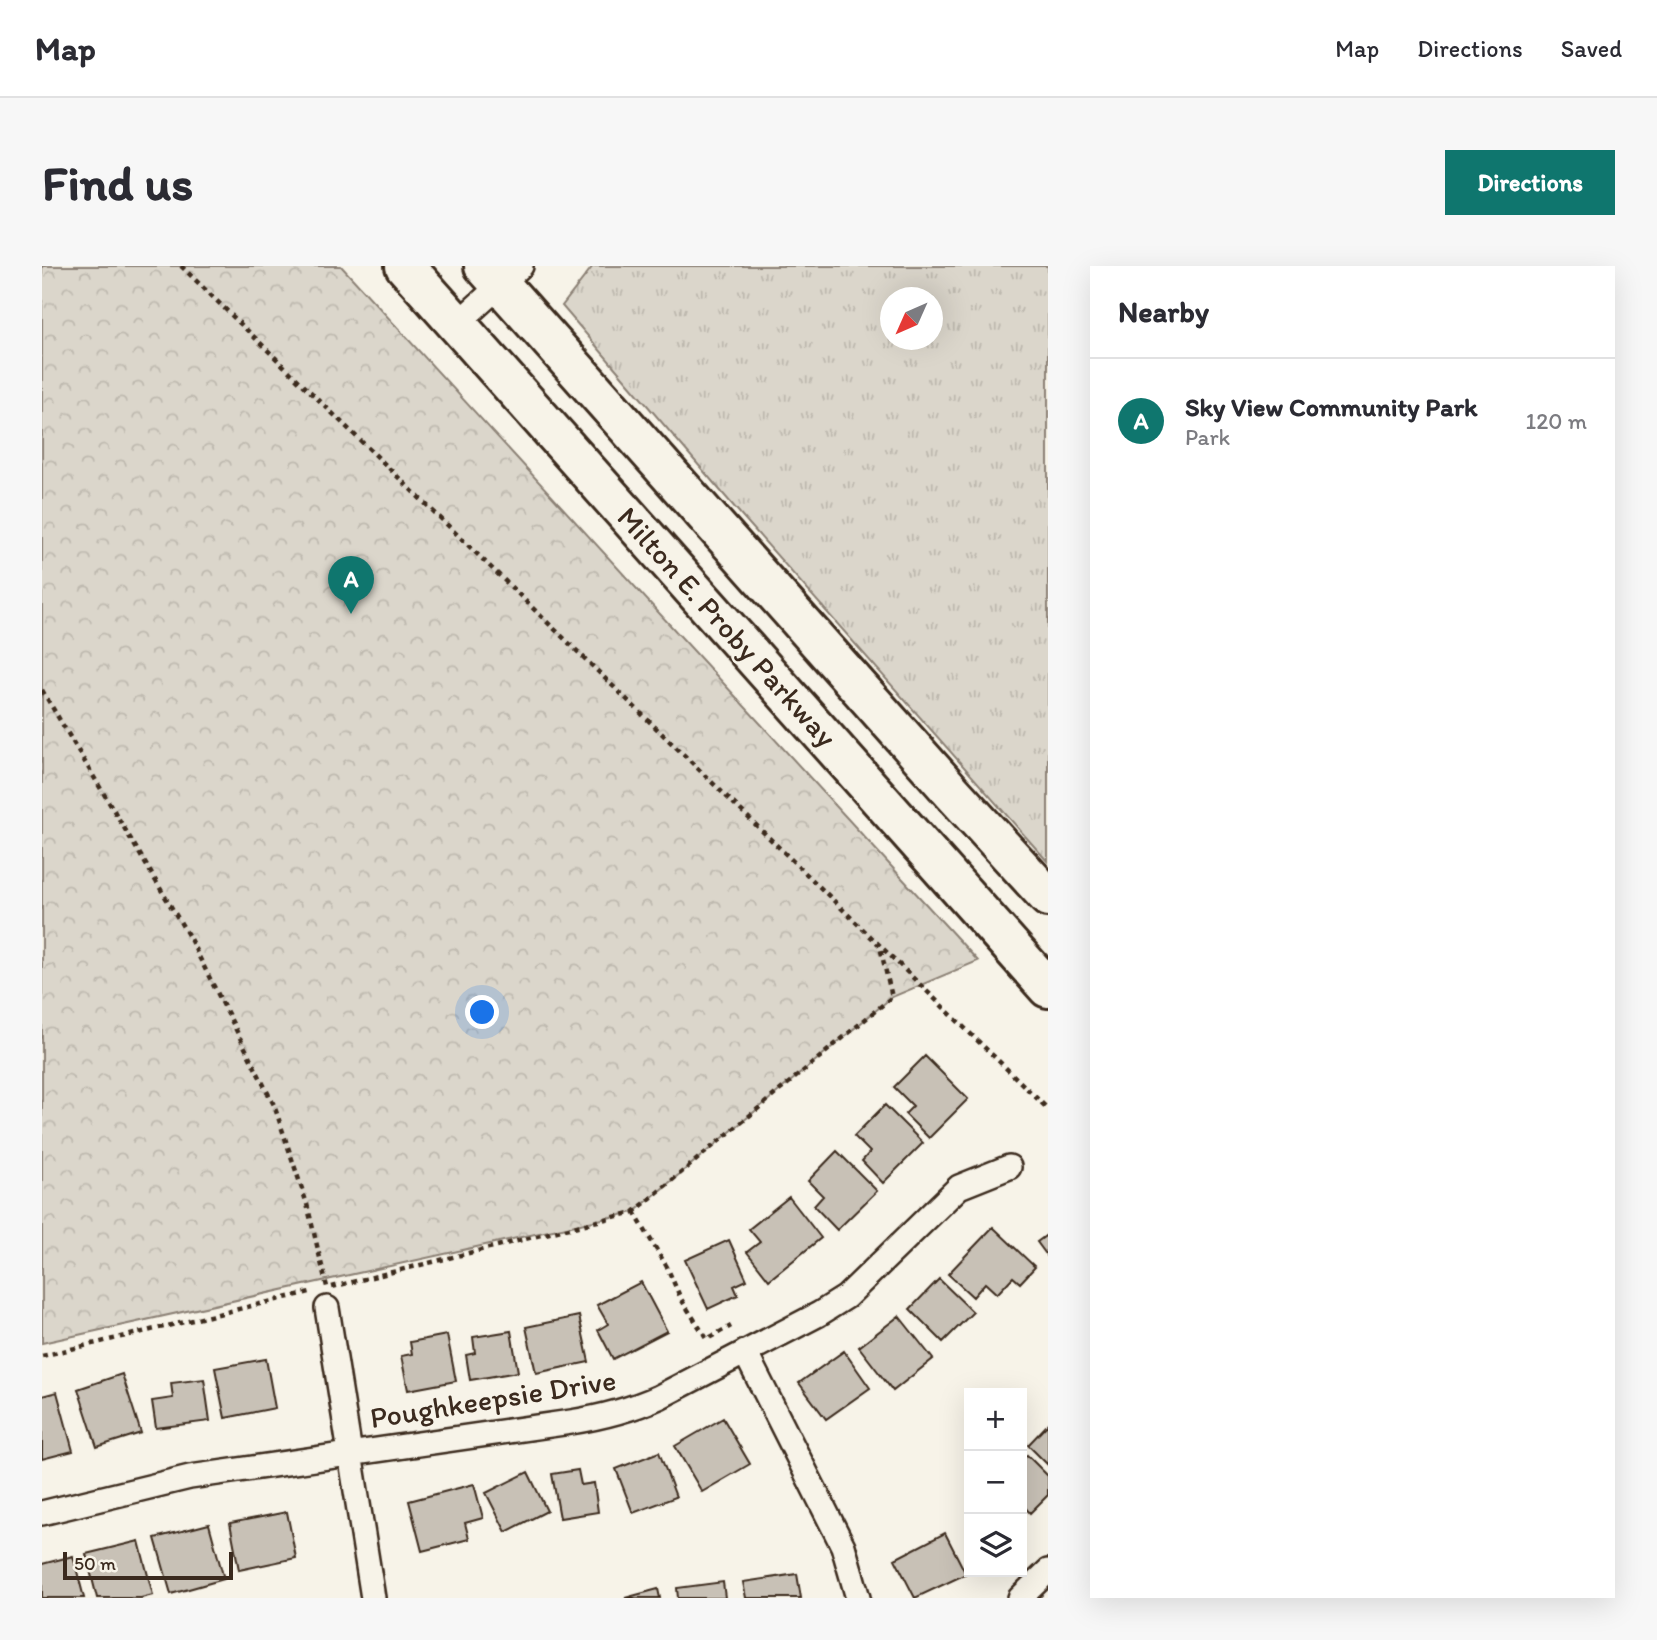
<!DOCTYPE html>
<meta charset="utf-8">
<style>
:root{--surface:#fff;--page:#f7f7f7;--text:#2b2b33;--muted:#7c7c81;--line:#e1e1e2;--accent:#0f766e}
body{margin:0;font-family:Itim,sans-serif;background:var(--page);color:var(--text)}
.controls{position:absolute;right:21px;bottom:21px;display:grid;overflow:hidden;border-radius:0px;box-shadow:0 7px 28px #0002}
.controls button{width:63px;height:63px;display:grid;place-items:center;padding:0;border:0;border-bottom:2px solid var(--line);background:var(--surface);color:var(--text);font:35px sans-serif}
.compass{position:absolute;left:838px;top:21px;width:63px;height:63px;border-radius:50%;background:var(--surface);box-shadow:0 7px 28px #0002;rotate:225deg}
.scale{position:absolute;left:21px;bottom:18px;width:170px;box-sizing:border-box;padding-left:7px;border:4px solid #3b2a1e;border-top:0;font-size:19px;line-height:24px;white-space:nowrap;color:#3b2a1e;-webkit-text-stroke:5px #f7f3e8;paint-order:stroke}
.you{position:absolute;left:441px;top:747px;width:24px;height:24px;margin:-18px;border:5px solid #fff;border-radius:50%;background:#1a73e8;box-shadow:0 0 0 10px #1a73e833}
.badge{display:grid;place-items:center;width:46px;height:46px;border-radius:50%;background:var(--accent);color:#fff;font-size:23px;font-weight:700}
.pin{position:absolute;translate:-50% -58px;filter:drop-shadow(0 2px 4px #0008)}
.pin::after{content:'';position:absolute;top:37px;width:24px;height:21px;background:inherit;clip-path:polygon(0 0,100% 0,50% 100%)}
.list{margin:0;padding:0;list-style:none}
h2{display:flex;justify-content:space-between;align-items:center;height:91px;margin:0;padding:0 28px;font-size:30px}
h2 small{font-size:23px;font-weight:400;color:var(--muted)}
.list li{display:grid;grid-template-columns:46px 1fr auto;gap:21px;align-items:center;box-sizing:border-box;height:126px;padding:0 28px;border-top:2px solid var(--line)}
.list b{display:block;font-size:26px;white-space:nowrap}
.list p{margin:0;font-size:23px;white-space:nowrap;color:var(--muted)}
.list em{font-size:23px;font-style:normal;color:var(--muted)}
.icon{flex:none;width:38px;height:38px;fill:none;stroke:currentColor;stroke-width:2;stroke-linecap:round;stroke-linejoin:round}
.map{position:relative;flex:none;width:1006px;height:1332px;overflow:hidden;border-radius:0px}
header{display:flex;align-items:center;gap:42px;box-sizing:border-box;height:98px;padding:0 35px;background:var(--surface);border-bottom:2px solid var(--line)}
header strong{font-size:33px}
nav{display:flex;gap:38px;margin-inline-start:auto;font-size:24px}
.intro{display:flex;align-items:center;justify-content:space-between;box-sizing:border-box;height:168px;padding:0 42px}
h1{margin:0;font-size:49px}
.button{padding:18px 32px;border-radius:0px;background:var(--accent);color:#fff;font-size:24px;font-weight:700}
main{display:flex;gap:42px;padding:0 42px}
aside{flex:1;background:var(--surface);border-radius:0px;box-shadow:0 7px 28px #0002}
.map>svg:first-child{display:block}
.grass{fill:url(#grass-tufts);stroke:#8b8074;stroke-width:2;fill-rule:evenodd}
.forest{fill:url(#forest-crowns);stroke:#8b8074;stroke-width:2}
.building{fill:#c8c1b6;stroke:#3b2a1e;stroke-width:2}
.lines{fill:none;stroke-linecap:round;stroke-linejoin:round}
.minor-casing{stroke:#3b2a1e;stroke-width:28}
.trunk-casing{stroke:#3b2a1e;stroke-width:44}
.path{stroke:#3b2a1e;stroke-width:4.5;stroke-dasharray:5 5;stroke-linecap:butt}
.minor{stroke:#f7f3e8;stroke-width:23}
.trunk{stroke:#f7f3e8;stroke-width:38}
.labels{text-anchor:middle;stroke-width:5;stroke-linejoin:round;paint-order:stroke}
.street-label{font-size:30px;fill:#3b2a1e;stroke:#f7f3e8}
</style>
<header>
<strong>Map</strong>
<nav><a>Map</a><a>Directions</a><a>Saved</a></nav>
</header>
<div class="intro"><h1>Find us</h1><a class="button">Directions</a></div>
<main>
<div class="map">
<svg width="1006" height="1332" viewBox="0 0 1006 1332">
<defs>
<pattern id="grass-tufts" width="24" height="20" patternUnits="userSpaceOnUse" patternTransform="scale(1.75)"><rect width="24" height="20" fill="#dbd6cb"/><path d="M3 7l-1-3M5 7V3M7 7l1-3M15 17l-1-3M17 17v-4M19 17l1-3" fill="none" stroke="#bdb8ae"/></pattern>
<pattern id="forest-crowns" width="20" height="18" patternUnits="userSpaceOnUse" patternTransform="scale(1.75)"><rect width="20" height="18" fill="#dbd6cb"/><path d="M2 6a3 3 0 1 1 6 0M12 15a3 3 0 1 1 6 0" fill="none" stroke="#bdb8ae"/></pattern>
</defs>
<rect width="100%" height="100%" fill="#f7f3e8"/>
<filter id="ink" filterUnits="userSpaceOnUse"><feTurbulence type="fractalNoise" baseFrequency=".0143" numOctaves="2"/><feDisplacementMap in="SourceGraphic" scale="14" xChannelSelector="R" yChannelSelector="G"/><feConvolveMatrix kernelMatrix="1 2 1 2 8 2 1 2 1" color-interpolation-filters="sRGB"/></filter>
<g filter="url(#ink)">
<path class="grass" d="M551,0H1006V596L701,251L520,40ZM848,32H890V74H848Z"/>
<path class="forest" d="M0,0H299L936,695L850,731L592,946L0,1077Z"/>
<path class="building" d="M883,790L926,833L887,872L863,848L871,840L852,821Z
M843,839L881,877L841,917L820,895L828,886L812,870Z
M795,885L835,925L795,964L772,940L781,930L766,915Z
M747,931L779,972L727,1014L705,986L718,976L707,963Z
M951,961L993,1001L978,1017L971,1011L955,1028L943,1017L931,1031L906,1008Z
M1006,968V991L995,976Z
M687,974L705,1014L692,1020L696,1029L666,1043L643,994Z
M897,1013L931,1046L901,1076L868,1043Z
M599,1016L625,1065L571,1093L556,1064L566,1058L555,1039Z
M537,1050L547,1096L494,1107L484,1061Z
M857,1050L891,1093L851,1125L817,1081Z
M469,1065L476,1106L428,1114L424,1089L433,1087L431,1071Z
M405,1069L414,1115L366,1124L359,1090L370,1088L368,1076Z
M802,1085L828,1122L784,1153L757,1117Z
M224,1093L233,1142L183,1152L173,1102Z
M80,1108L99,1167L55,1181L36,1123Z
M162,1113L168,1155L114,1162L110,1135L131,1132L129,1117Z
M15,1126L31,1185L0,1193V1130Z
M681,1152L708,1198L660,1226L633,1180Z
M1006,1158V1199L986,1179Z
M617,1186L634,1231L591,1247L574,1203Z
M985,1189L1006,1210V1229L988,1247L980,1238V1194Z
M536,1204L539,1219L552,1217L556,1246L518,1252L510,1208Z
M486,1206L505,1245L464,1266L444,1227Z
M432,1218L441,1252L423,1257L427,1273L380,1285L367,1235Z
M245,1246L254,1292L197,1304L188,1257Z
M167,1258L182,1313L129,1328L113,1272Z
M903,1267L924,1308L873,1332L853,1293Z
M97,1275L111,1329L99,1332H55L44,1288Z
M31,1290L42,1332H0V1298Z
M755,1308L759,1332H704L701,1316Z
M681,1316L683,1332H636L635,1322Z
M616,1323L618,1332H583Z"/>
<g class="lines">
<g class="minor-casing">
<path id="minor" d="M415,58L479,0
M285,1042L331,1332
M703,1086L801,1280L816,1332
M0,1247L148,1211L529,1156C560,1151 588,1144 617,1131L777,1048L804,1031L917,921L967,901
M978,1332L1006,1305"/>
</g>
<g class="trunk-casing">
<path id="trunk" d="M363,0L1006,722
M442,0L910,526L1006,631"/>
</g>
<path class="path" d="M139,0L1006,843
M0,424L146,669L232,839L265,938L285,1021
M592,946L625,1001L639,1033L665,1073L689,1060
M290,1021L592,946L850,731L838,681
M0,1090L268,1026"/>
<use href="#minor" class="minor"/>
<use href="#trunk" class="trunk"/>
</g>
</g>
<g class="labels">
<g class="street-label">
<text transform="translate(685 361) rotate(48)" y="10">Milton E. Proby Parkway</text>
<text transform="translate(451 1133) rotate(-9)" y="10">Poughkeepsie Drive</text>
</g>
</g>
</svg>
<div class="controls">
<button>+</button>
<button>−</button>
<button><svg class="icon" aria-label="layers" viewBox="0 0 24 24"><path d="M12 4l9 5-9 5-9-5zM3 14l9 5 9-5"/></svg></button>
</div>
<svg class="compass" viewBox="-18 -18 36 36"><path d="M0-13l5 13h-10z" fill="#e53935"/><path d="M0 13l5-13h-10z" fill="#7c7c81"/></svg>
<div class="scale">50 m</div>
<div class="you"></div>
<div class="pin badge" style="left:309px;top:348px">A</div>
</div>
<aside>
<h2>Nearby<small></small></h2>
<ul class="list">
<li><span class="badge">A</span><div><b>Sky View Community Park</b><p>Park</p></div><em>120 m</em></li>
</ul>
</aside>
</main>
